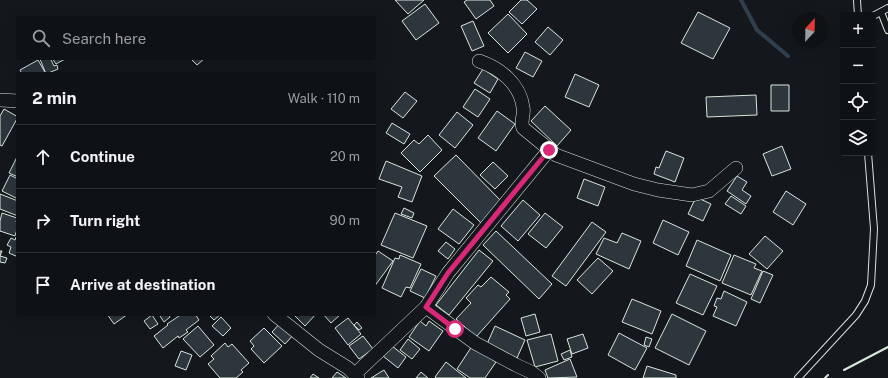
<!DOCTYPE html>
<meta charset="utf-8">
<style>
:root{--surface:#0f1215;--page:#181b1e;--text:#f1f3f6;--muted:#9b9ea0;--line:#2f3234}
body{margin:0;font-family:"Public Sans",sans-serif;background:var(--page);color:var(--text)}
.controls{position:absolute;right:12px;top:12px;display:grid;overflow:hidden;border-radius:4px;box-shadow:0 4px 16px #0002}
.controls button{width:36px;height:36px;display:grid;place-items:center;padding:0;border:0;border-bottom:1px solid var(--line);background:var(--surface);color:var(--text);font:20px sans-serif}
.compass{position:absolute;left:792px;top:12px;width:36px;height:36px;border-radius:50%;background:var(--surface);box-shadow:0 4px 16px #0002;rotate:22deg}
.stop{position:absolute;width:12px;height:12px;margin:-9px;border:3px solid #db2777;border-radius:50%;background:#fff}
.stop.end{background:#db2777;border-color:#fff;box-shadow:0 1px 4px #0008}
.list{margin:0;padding:0;list-style:none}
h2{display:flex;justify-content:space-between;align-items:center;height:52px;margin:0;padding:0 16px;font-size:17px}
h2 small{font-size:13px;font-weight:400;color:var(--muted)}
.list li{display:grid;grid-template-columns:26px 1fr auto;gap:12px;align-items:center;box-sizing:border-box;height:64px;padding:0 16px;border-top:1px solid var(--line)}
.list b{display:block;font-size:15px;white-space:nowrap}
.list em{font-size:13px;font-style:normal;color:var(--muted)}
.icon{flex:none;width:22px;height:22px;fill:none;stroke:currentColor;stroke-width:2;stroke-linecap:round;stroke-linejoin:round}
.map{position:relative;flex:none;width:888px;height:378px;overflow:hidden}
.search{position:absolute;background:var(--surface);box-shadow:0 4px 16px #0002;left:16px;top:16px;width:360px;height:44px;display:flex;align-items:center;gap:10px;box-sizing:border-box;padding:0 14px;border-radius:4px;color:var(--muted);font-size:15px}
.panel{position:absolute;background:var(--surface);box-shadow:0 4px 16px #0002;left:16px;top:72px;width:360px;height:244px;border-radius:4px}
.map>svg:first-child{display:block}
.lines{fill:none;stroke-linecap:round;stroke-linejoin:round}
.stream{stroke:#2f3f4d;stroke-width:4}
.building{fill:#2c363c;stroke:#d8e6dc}
.service-casing{stroke:#d8e6dc;stroke-width:8}
.minor-casing{stroke:#d8e6dc;stroke-width:14}
.service{stroke:#14181c;stroke-width:6}
.minor{stroke:#14181c;stroke-width:13}
.wall{stroke:#d8e6dc;stroke-width:2}
.route{stroke:#db2777;stroke-width:5}
</style>
<div class="map">
<svg width="888" height="378" viewBox="0 0 888 378">
<rect width="100%" height="100%" fill="#14181c"/>
<g class="lines">
<path class="stream" d="M741,0L757,30L788,56"/>
</g>
<path class="building" d="M395,0H424L408,14Z
M467,0H490L494,6L476,19L464,2Z
M521,0H527L537,9L522,24L509,12Z
M425,4L439,23L416,40L402,21Z
M698,12L730,28L713,59L681,43Z
M508,14L527,34L508,53L488,33Z
M473,21L484,46L472,51L461,26Z
M548,27L563,40L550,55L535,42Z
M525,52L542,61L533,77L516,68Z
M42,58H50L54,66L57,65L58,69L46,74L40,59Z
M52,58H64L65,59L56,64Z
M190,58H205L197,65Z
M38,60L46,74H22L20,70Z
M483,69L498,79L490,93L474,83Z
M575,74L599,85L589,107L565,97Z
M771,85H789V111H771Z
M475,89L490,99L478,117L463,107Z
M405,92L417,101L403,118L391,109Z
M756,95L757,115L707,117L706,97Z
M545,106L571,130L557,146L531,121Z
M4,109L18,117L2,146L0,145V116Z
M497,111L515,124L496,151L478,138Z
M457,112L473,125L455,148L439,135Z
M392,123L410,134L404,144L386,133Z
M428,135L442,150L420,172L401,153L414,140L419,144Z
M782,146L791,169L772,176L763,154Z
M666,151L684,158L675,182L654,174L656,167L659,168Z
M18,155V177L9,173Z
M456,155L503,203L482,224L434,176Z
M386,161L422,176L412,202L398,197L402,187L379,179Z
M493,162L508,176L495,189L480,175Z
M10,175L18,179V199L2,191Z
M737,176L747,182L742,190L751,196L746,204L727,191Z
M584,179L605,187L598,206L577,198Z
M786,191L806,204L793,225L773,212Z
M0,194L18,201V216L0,209Z
M731,196L746,206L741,214L725,204Z
M696,197L711,204L703,221L688,214Z
M523,200L540,215L518,241L501,226Z
M404,208L414,213L412,218L401,214Z
M453,209L474,225L459,244L438,229Z
M2,213L17,218L16,222L18,223V226L15,236L0,231V221Z
M395,213L427,226L413,258L381,245Z
M545,213L563,227L546,248L528,234Z
M663,220L689,232L678,255L653,243Z
M592,222L606,232L566,286L552,276Z
M496,231L552,284L539,299L483,245Z
M622,233L641,241L629,269L596,254L604,238L617,243Z
M765,236L783,251L767,269L749,254Z
M16,237L18,238V257L9,253L11,247L7,245L11,238L15,240Z
M697,240L731,255L720,281L686,266Z
M446,242L455,249L448,259L438,251Z
M479,250L493,261L449,315L436,305Z
M0,251H2L0,256L7,258L5,263L0,262Z
M378,251L393,261L374,287V257Z
M400,255L421,264L410,288L406,287L401,297L382,288L395,258L399,259Z
M734,255L756,264L754,268L762,271L751,295L722,283Z
M598,258L613,271L592,294L577,280Z
M421,269L436,276L425,298L410,291Z
M763,271L773,275L760,303L751,299Z
M690,274L717,286L703,315L676,303Z
M491,277L509,292L506,295L510,299L476,337L456,319L471,303L466,298L478,285L481,287Z
M724,291L747,302L736,326L713,316L717,307L714,306L717,298L721,299Z
M632,299L661,311L652,334L622,322Z
M107,314H128L114,324Z
M163,314H168L170,317L164,322L160,316Z
M182,314H195L199,320L186,330L188,332L179,338L178,336L163,348L154,336L168,325L167,324Z
M208,314H221L214,320Z
M293,314H316L305,326Z
M323,314H341L331,323Z
M535,314L540,332L526,336L521,318Z
M672,314L706,331L689,365L655,348Z
M152,315L158,324L150,329L144,321Z
M221,317L231,328L223,336L212,326Z
M348,318L361,334L348,345L335,328Z
M282,321L295,333L285,344L272,332Z
M420,321L426,326L429,321L443,331L429,351L409,337Z
M357,322L362,328L359,330L354,325Z
M198,326L214,345L200,357L183,339Z
M495,326L525,340L517,358L487,344Z
M264,328L282,346L264,363L251,349L254,346L250,341Z
M619,333L647,348L635,370L608,355Z
M551,334L558,361L535,367L527,340Z
M583,334L588,348L572,354L567,339Z
M363,336L373,349L359,359L349,346Z
M646,337L652,339L649,347L644,345Z
M408,339L420,349L412,359L400,350Z
M225,343L228,347L232,344L249,363L241,370L243,372L236,378H220L208,364L214,359L211,356Z
M392,346L406,357L398,368L383,356Z
M472,346L496,362L485,378H470L457,369Z
M570,350L572,357L564,360L561,354Z
M181,351L192,355L186,370L175,366Z
M570,359L577,377L548,378L545,370Z
M446,362L466,378H436L435,377Z
M647,366L676,375V378H643Z
M384,370L389,378H371Z
M337,372L346,378H332Z
M421,372L428,378H416Z
M313,374L319,378H310Z"/>
<g class="lines">
<g class="service-casing">
<path id="service" d="M857,0L858,15
M881,12L888,30
M873,16L888,8
M798,378L856,315L865,301L871,285L874,229L868,153"/>
</g>
<g class="minor-casing">
<path id="minor" d="M479,61C500,68 520,84 523,107C525,114 520,120 523,128L556,155L634,184L658,190L692,195L709,191L736,168
M0,100L18,101
M426,307L475,343L516,365L531,372L539,378
M274,314L319,350L348,368L358,378
M355,374L426,307L448,273L549,150"/>
</g>
<use href="#service" class="service"/>
<use href="#minor" class="minor"/>
<path class="wall" d="M844,370L888,347
M825,378L828,375"/>
</g>
<g class="lines">
<path class="route" d="M455,329L426,307L448,273L549,150"/>
</g>
</svg>
<div class="controls">
<button>+</button>
<button>−</button>
<button><svg class="icon" aria-label="locate" viewBox="0 0 24 24"><circle cx="12" cy="12" r="6"/><path d="M12 2v4M12 18v4M2 12h4M18 12h4"/></svg></button>
<button><svg class="icon" aria-label="layers" viewBox="0 0 24 24"><path d="M12 4l9 5-9 5-9-5zM3 14l9 5 9-5"/></svg></button>
</div>
<svg class="compass" viewBox="-18 -18 36 36"><path d="M0-13l5 13h-10z" fill="#e53935"/><path d="M0 13l5-13h-10z" fill="#9b9ea0"/></svg>
<div class="stop" style="left:455px;top:329px"></div>
<div class="stop end" style="left:549px;top:150px"></div>
<div class="search"><svg class="icon" aria-label="search" viewBox="0 0 24 24"><circle cx="10" cy="10" r="6"/><path d="M15 15l6 6"/></svg>Search here</div>
<section class="panel">
<h2>2 min<small>Walk · 110 m</small></h2>
<ul class="list">
<li><svg class="icon" aria-label="ahead" viewBox="0 0 24 24"><path d="M12 20V5M6 11l6-6 6 6"/></svg><div><b>Continue</b></div><em>20 m</em></li>
<li><svg class="icon" aria-label="right" viewBox="0 0 24 24"><path d="M7 20v-9h11M14 6l5 5-5 5"/></svg><div><b>Turn right</b></div><em>90 m</em></li>
<li><svg class="icon" aria-label="arrive" viewBox="0 0 24 24"><path d="M6 21V4h12l-3 4 3 4H6"/></svg><div><b>Arrive at destination</b></div></li>
</ul>
</section>
</div>
